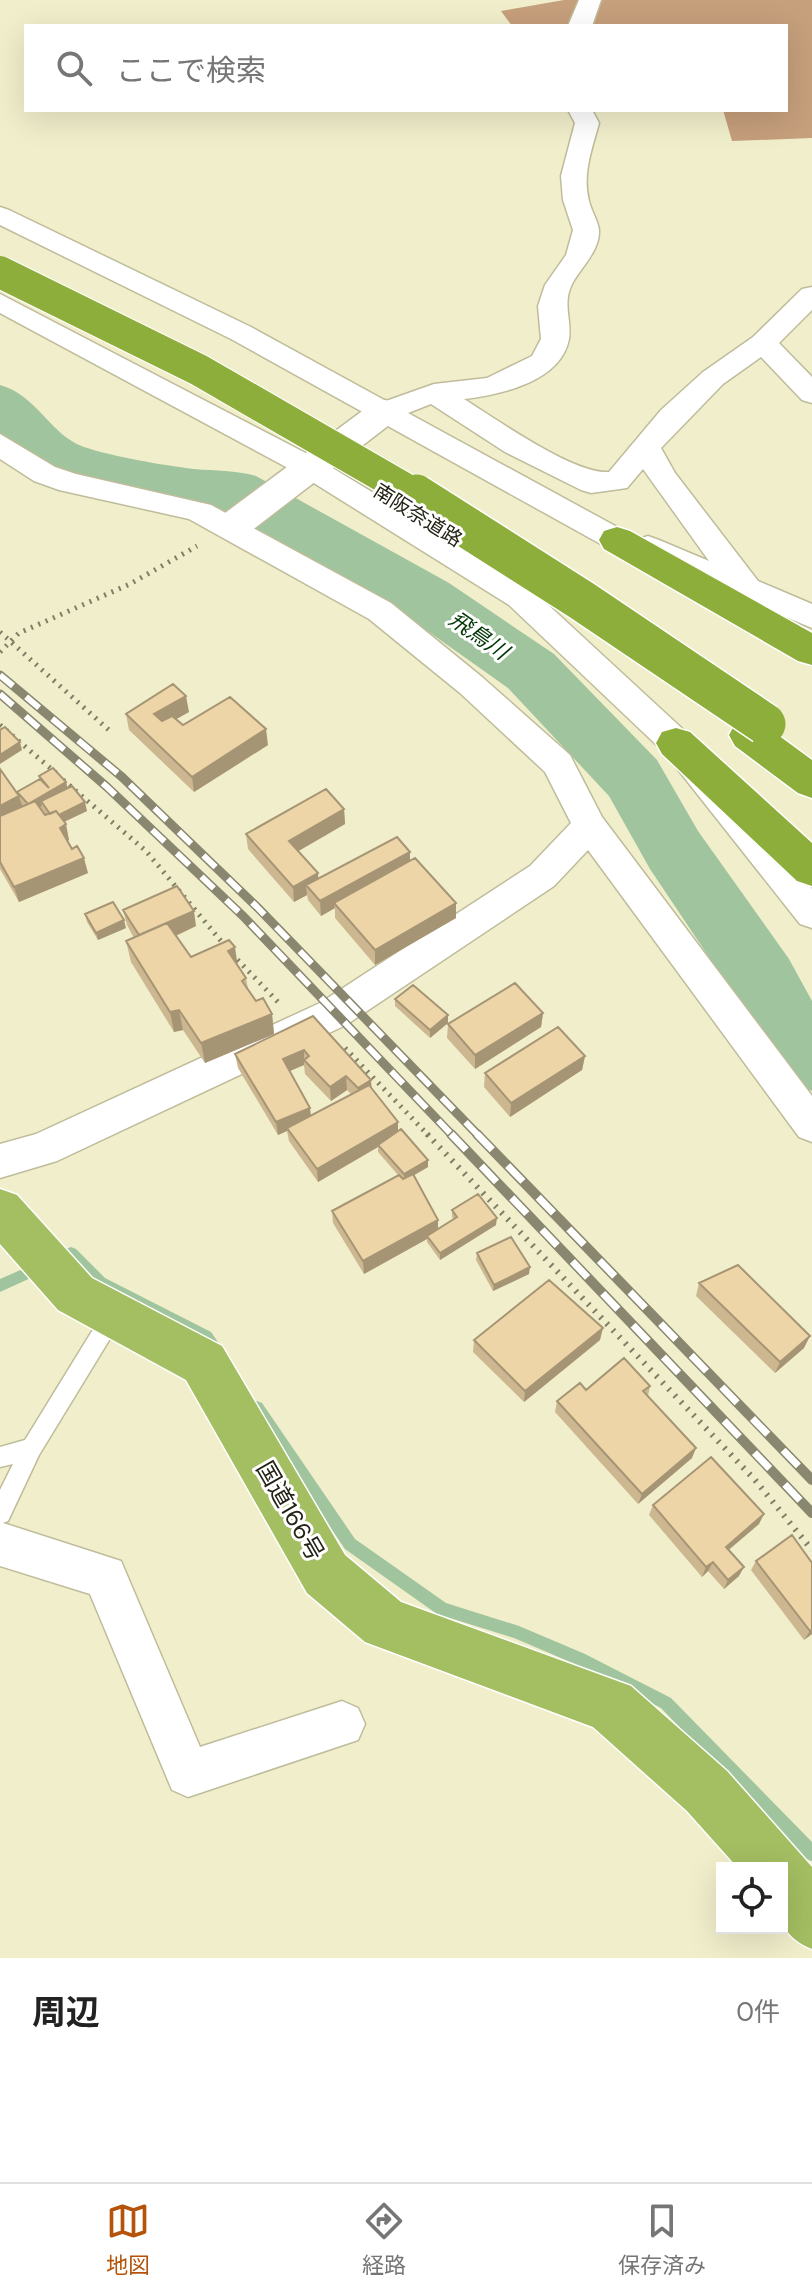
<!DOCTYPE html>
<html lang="ja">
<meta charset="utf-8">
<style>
:root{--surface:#fff;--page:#f6f6f6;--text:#222;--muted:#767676;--line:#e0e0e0;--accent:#b45309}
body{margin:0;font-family:"DM Sans","Noto Sans JP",sans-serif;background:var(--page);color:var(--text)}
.controls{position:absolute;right:24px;bottom:24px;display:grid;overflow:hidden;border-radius:0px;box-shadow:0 8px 32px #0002}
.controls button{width:72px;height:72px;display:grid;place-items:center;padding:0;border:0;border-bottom:2px solid var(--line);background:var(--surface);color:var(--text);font:40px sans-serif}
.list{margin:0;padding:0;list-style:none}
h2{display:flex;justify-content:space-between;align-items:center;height:104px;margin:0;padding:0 32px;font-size:34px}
h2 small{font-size:26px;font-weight:400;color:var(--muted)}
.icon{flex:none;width:44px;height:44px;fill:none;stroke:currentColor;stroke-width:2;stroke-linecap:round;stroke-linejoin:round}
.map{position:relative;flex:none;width:812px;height:1958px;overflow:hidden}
.search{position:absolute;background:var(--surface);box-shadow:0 8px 32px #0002;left:24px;right:24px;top:24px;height:88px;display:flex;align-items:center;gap:20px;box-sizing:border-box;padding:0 28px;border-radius:0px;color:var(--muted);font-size:30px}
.sheet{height:224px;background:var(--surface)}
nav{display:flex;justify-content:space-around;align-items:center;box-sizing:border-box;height:112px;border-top:2px solid var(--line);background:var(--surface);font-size:22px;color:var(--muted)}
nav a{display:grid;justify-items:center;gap:4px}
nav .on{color:var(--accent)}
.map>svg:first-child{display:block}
.forest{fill:#c69f7c}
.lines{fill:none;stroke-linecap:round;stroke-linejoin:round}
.stream{fill:#a0c49e;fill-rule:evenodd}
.river{fill:#a0c49e;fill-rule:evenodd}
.service-casing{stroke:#bfbc9b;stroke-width:3}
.minor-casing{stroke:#bfbc9b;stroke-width:3}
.tertiary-casing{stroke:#bfbc9b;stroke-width:3}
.trunk-casing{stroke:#fff;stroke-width:3}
.motorway-casing{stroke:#fff;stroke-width:3}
.path-far1{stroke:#807e67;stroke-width:5;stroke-dasharray:2 6;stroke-linecap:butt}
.path{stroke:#807e67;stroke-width:6;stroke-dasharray:2 7;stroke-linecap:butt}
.service{fill:#fff;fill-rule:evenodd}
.minor{fill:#fff;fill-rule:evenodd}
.tertiary{fill:#fff;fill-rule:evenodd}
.trunk{fill:#a4be62;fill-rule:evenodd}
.motorway{fill:#8dae3a;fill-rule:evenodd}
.rail-far1-casing{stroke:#89876f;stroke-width:9}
.rail-casing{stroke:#89876f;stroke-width:10}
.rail-far1{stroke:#fff;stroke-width:6;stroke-dasharray:17;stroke-linecap:butt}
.rail{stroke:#fff;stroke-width:7;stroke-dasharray:22;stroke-linecap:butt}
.motorway-bridge-far1-casing{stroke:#fff;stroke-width:34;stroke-linecap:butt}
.motorway-bridge-casing{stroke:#fff;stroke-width:44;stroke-linecap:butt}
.motorway-bridge-far1{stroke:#8dae3a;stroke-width:32}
.motorway-bridge{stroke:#8dae3a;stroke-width:41}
.wall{fill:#ccb790;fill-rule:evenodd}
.shaded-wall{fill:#a69575}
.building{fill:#edd5a7;stroke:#a69575;stroke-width:2}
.labels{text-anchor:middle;stroke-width:6;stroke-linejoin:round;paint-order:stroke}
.street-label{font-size:20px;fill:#232215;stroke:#fff}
.water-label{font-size:22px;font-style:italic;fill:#003603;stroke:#fff}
.near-street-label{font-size:24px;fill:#232215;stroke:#fff}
</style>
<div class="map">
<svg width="812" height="1958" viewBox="0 0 812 1958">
<rect width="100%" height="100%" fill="#f1eecb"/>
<path class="forest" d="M564,0H812V138L732,141L723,110H786V26H512L501,11Z"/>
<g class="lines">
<path class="stream" d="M71,1247L76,1249L105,1278L211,1332L224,1351L222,1356L217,1357L212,1356L201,1342L95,1286L69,1260L57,1265L52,1263L50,1259L52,1255Z
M41,1261L46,1263L48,1267L46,1271L0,1292V1279Z
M257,1401L262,1403L355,1539L446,1603L519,1626L585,1654L671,1698L812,1842V1861L806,1859L661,1708L575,1664L514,1638L437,1614L345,1549L252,1413L250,1408L252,1403Z"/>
<path class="river" d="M0,385C37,395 50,435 84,447C114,457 162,465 194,469C216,471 235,470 256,476L449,583L554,654L657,760L698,831L789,959L812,1001V1091L786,1081L753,1035L735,996L650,869L609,796L508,688L405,615L223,510L194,509L42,476L0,438Z"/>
<g class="service-casing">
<path id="service" d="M112,1308L119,1310L122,1317L119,1324L39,1455L8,1521L0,1524V1490L13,1464L0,1467V1447L25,1440L105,1310Z"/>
</g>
<g class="minor-casing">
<path id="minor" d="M579,0H601L592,26H568Z
M568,110H592L599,123C592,149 582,174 589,201C591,210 598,221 599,230C600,251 581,267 572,284C562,304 572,320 569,339C561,382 499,395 464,399C496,419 573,474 609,472L661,410L703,372L753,337L802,289L812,287V310L779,343L812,377V403L802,400L761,357L723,384L661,448L675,473L758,581L812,604V628L637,554L633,547L637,540L648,536L659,540L709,561L643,469L627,488L591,493L581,490L505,452L431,404L408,413L628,533L632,540L628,547L617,550L606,547L231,339L0,225V207L9,210L251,327L386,401L434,384L487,378L532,356L541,339L538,306L545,285L566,255L573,230L563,200L561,176L575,123Z
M0,294L321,461L531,589L688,734L812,889V928L800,924L664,752L509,605L301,475L0,313Z
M0,434L55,467L76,474L211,505L391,603L482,677L570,755L602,817L812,1096V1142L799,1137L588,850L554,886L346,1025L57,1161L0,1178V1144L36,1134L320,1003L530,866L571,823L545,772L460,693L369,619L189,519L59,490L34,481L0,459Z
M0,1522L121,1561L200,1747L342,1701L358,1708L365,1724L358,1740L188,1797L172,1790L90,1594L0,1566Z"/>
</g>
<g class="tertiary-casing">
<path id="tertiary" d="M385,400L397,403L402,411L397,419L247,534L234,538L221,534L216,525L221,516L373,403Z"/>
</g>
<g class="trunk-casing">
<path id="trunk" d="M0,1189L17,1195L92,1278L222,1346L345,1555L401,1602L631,1686L727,1771L812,1867V1949C771,1932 782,1907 782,1868H738L687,1811L593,1727L365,1642L307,1593L186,1380L58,1310L0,1244Z"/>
</g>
<g class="motorway-casing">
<path id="motorway" d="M617,527L630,531L812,633V665L798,661L604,549L599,540L604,531Z
M749,720L763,724L812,760V798L798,793L735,746L729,735L735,724Z
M676,728L690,732L812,843V886L797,881L662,754L656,743L662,732Z"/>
</g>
<path class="path-far1" d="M0,632L111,732
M0,652L19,633L130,584L197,546
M0,725L56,773
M63,780L146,851L226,947
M232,954L278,1002
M345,1048L429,1136"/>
<path class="path" d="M427,1134L755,1480L812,1550"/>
<use href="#service" class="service"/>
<use href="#minor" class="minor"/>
<use href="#tertiary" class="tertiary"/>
<use href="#trunk" class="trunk"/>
<use href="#motorway" class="motorway"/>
<g class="rail-far1-casing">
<path id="rail-far1" d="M0,675L122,777L257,907L479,1136
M0,694L107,787L243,916L453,1136"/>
</g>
<g class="rail-casing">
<path id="rail" d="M451,1134L812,1513
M477,1134L812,1480"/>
</g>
<use href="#rail-far1" class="rail-far1"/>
<use href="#rail" class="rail"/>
<g class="motorway-bridge-far1-casing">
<path id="motorway-bridge-far1" d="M0,272L199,370L419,497"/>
</g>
<g class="motorway-bridge-casing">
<path id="motorway-bridge" d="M416,495L581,600L765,724"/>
</g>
<use href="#motorway-bridge-far1" class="motorway-bridge-far1"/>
<use href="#motorway-bridge" class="motorway-bridge"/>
</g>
<path class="wall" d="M189,712L176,719L183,725L268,745L194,792L129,730L126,714Z
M0,769L17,792L40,780L39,776L66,782L68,788L87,811L64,822L69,840L67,841L88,873L19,902L0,869Z
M344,809L345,824L298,851L318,873V879L410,852V861L456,918L375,965L335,918V908L321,916L308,900L307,895L294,902L248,849L246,834Z
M123,910L196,926L176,936L191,957L237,965L246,978L248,989L256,1001L272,1014L274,1034L205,1063L183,1030L174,1032L131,962L126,941L134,938L127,925Z
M85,914L126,928L98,940L87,922Z
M395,999L448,1015V1023L430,1038L395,1006Z
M543,1013L541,1027L475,1069L447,1038L448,1024Z
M313,1016L371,1088L398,1131L428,1160V1167L414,1175L438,1229L454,1219L452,1217V1210L496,1225L440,1260L427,1242V1239L364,1274L333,1223L332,1211L398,1175L378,1152V1147L318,1182L289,1141L287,1131L278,1135L238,1068L235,1054ZM304,1065L305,1074L331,1101L347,1090L351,1094L311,1115L310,1108L290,1071Z
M585,1056L582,1070L510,1117L484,1087L485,1073Z
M477,1253L529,1274L493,1291L476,1260Z
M699,1283L804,1348L775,1373L696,1296Z
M474,1340H600L524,1402L473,1352Z
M650,1386L648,1396L692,1458L638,1504L555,1412L557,1401L586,1390Z
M653,1505L759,1524L729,1550L739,1576L724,1589L708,1571L702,1577L649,1515Z
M756,1561L812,1563V1634L804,1640L751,1570Z"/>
<path class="shaded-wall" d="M186,696L189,712L157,730L154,714Z
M266,729L268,745L194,792L192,777Z
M20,742L22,750L0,764V755Z
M66,782L68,791L41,801L42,806L30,812L28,804Z
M19,796L24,811L0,824V806Z
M85,802L87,811L55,826L53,818Z
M344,809L345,824L290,856L289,841Z
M66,824L69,840L63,844L60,828Z
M410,852V868L334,903L335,908L321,916L320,901Z
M84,858L88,873L19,902L14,887Z
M318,873L319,888L306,885L307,895L294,902L293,887Z
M456,903V918L375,965V950Z
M194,911L196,926L143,951L140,936Z
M124,920L126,928L98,940L96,933Z
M235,947L238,968L228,951Z
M179,1010L183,1030L174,1032L170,1012Z
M543,1013L541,1027L475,1069V1055Z
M272,1014L274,1034L205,1063L201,1043Z
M448,1015V1023L430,1038V1030Z
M304,1050V1065L285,1073L283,1059Z
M585,1056L582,1070L510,1117L511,1103Z
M346,1076L347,1090L331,1101L330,1087Z
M371,1080L372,1093L359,1101L358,1088Z
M310,1108L311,1122L287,1128V1131L278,1135L276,1122Z
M398,1122V1136L378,1145V1147L318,1182L317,1169Z
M428,1160V1167L404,1181V1174Z
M497,1218L496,1225L440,1260V1253Z
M438,1220V1232L427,1236V1239L364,1274L363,1261Z
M530,1267L529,1274L493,1291L494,1285Z
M603,1328L600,1340L524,1402L525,1391Z
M810,1336L804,1348L775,1373L780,1362Z
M696,1448L692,1458L638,1504L642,1494Z
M764,1514L759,1524L721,1556L726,1547Z
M713,1562L708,1571L702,1577L706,1567Z
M744,1567L739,1576L724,1589L728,1580Z
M812,1630V1634L804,1640L810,1631Z"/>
<path class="building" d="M173,684L186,696L154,714L162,721L172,716L183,725L230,697L266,729L192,777L126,714Z
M5,727L20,742L0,755V730Z
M53,768L66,782L28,804L17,792L40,779L49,788L39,776Z
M0,769L19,796L0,806Z
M72,786L85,802L59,815L56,811L50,814L41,801Z
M326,789L344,809L289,841L318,873L293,887L246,834Z
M35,801L45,815L56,811L66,824L60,828L72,849L77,846L84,858L14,887L0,862V816Z
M397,837L410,852L320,901L306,885Z
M415,858L456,903L375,950L334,903Z
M177,886L194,911L139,935L123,910Z
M113,902L124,920L96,933L85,914Z
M167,923L191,957L229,940L235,947L228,951L246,978L242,981L256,1001L263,998L272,1014L201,1043L179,1010L170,1012L126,941Z
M515,983L543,1013L475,1055L448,1024Z
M413,985L448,1015L430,1030L395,999Z
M313,1016L371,1080L358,1088L346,1076L330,1087L304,1060L309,1056L304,1050L283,1059L310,1108L276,1122L235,1054Z
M558,1027L585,1056L511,1103L485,1073Z
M369,1085L398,1122L317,1169L287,1128Z
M401,1129L428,1160L404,1174L378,1145Z
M413,1174L438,1220L363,1261L332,1211L399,1175L403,1179Z
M478,1194L497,1218L440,1253L427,1236L457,1217L452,1210Z
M511,1237L530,1267L494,1285L477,1253Z
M738,1265L810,1336L780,1362L699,1283Z
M549,1280L603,1328L525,1391L474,1340Z
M624,1358L650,1386L643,1391L696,1448L642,1494L557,1401L580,1383L586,1390Z
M711,1457L764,1514L726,1547L744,1567L728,1580L713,1562L706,1567L653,1505Z
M792,1535L812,1563V1630L810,1631L756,1561Z"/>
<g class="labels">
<g class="street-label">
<text transform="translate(418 515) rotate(32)" y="7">南阪奈道路</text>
</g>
<g class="water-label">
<text transform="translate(479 635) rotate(35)" y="8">飛鳥川</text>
</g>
<g class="near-street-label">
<text transform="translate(290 1511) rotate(60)" y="8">国道166号</text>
</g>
</g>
</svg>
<div class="controls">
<button><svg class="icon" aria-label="locate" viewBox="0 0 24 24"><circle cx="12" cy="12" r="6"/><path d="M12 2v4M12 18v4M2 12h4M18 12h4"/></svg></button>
</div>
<div class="search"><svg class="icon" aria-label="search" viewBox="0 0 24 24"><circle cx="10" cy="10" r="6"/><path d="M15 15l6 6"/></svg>ここで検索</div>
</div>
<section class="sheet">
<h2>周辺<small>0件</small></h2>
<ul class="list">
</ul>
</section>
<nav>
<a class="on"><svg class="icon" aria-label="map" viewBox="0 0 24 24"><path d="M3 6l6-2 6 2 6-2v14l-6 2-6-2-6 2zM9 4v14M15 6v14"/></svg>地図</a>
<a><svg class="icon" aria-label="directions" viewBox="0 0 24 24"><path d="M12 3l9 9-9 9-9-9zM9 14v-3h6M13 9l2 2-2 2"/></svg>経路</a>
<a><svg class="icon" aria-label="saved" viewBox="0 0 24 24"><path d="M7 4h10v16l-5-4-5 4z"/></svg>保存済み</a>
</nav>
